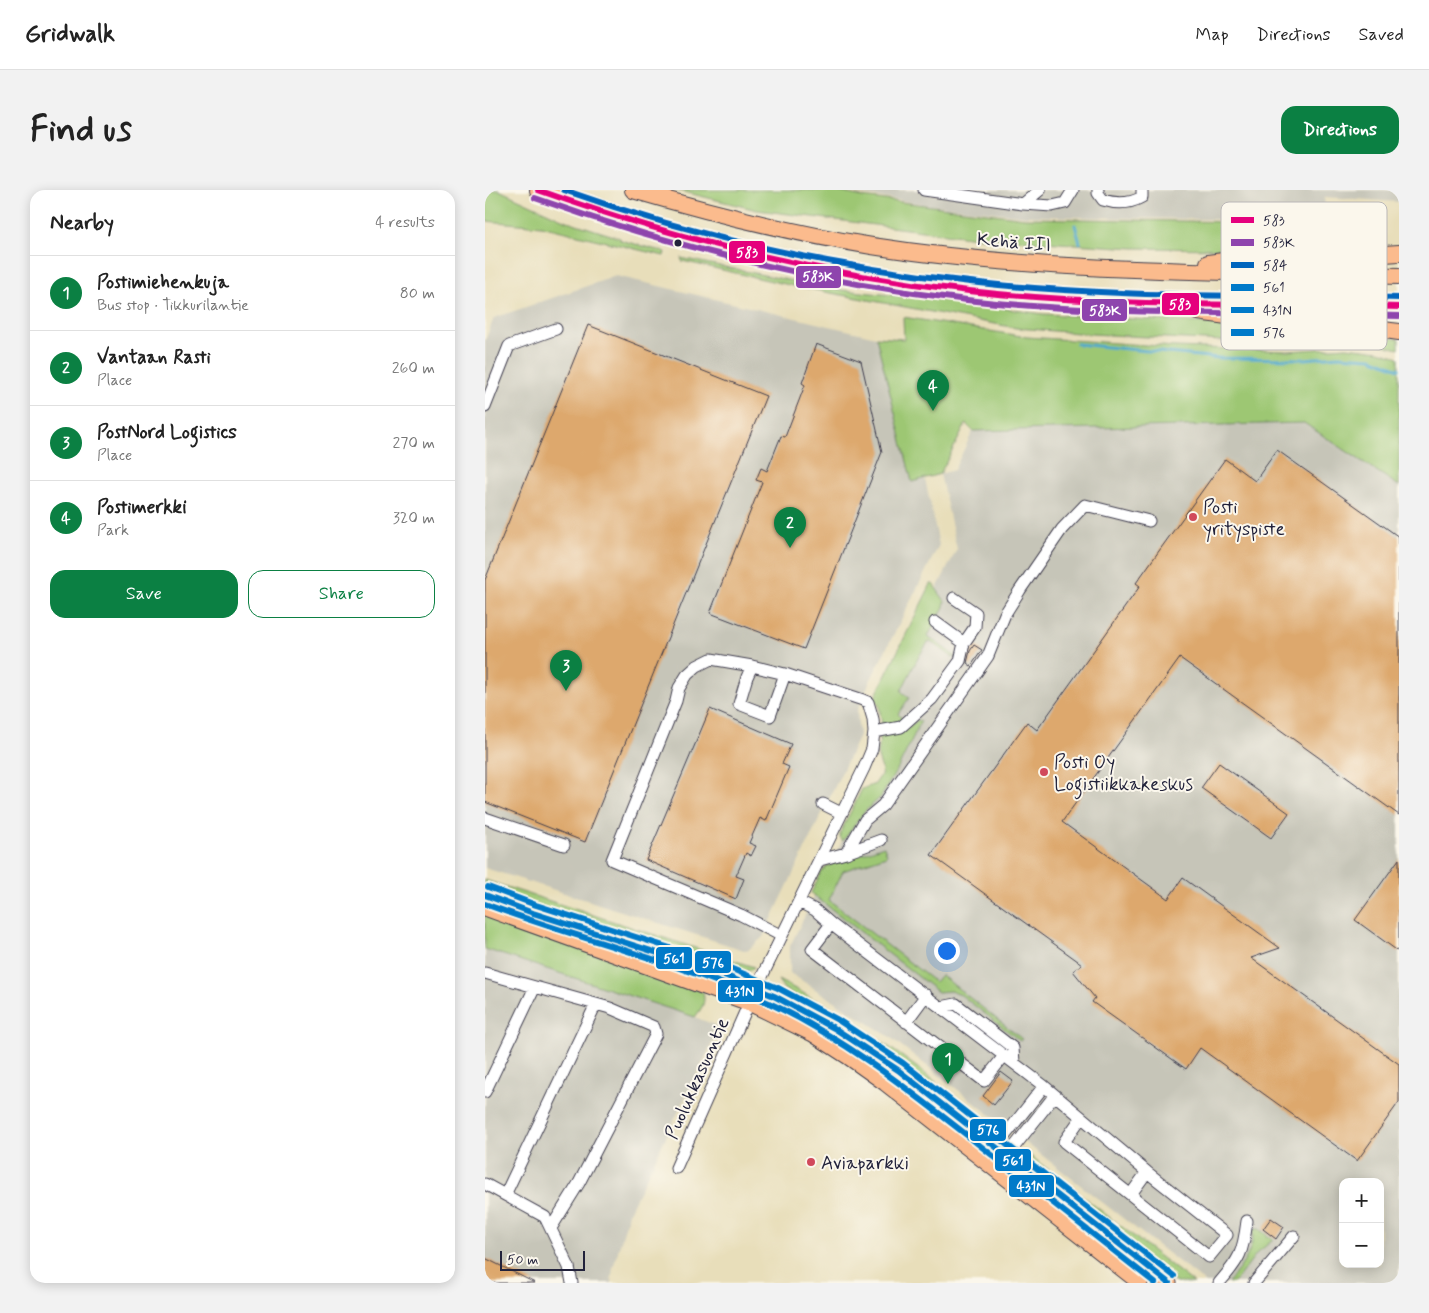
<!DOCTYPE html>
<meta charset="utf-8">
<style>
:root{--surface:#fff;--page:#f2f2f2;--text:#222;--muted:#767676;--line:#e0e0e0;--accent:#0b8043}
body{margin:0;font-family:Mynerve,sans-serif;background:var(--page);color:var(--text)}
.controls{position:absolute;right:15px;bottom:15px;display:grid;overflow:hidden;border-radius:10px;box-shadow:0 2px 12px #0003}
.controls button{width:45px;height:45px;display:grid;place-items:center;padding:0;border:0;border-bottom:1px solid var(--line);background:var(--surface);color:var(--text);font:25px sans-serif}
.scale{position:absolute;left:15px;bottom:12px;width:85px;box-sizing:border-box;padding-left:5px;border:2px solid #22223b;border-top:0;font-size:14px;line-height:18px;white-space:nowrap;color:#22223b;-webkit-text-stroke:4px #fbf7ec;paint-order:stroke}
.you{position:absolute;left:461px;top:760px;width:18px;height:18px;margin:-12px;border:4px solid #fff;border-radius:50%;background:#1a73e8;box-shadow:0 0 0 8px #1a73e833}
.badge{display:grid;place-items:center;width:32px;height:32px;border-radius:50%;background:var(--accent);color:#fff;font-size:16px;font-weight:700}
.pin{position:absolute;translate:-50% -41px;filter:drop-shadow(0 1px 2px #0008)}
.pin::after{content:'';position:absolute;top:26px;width:18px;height:15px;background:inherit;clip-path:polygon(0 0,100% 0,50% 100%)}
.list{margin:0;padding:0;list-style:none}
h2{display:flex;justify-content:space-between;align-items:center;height:65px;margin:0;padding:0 20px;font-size:21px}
h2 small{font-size:16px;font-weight:400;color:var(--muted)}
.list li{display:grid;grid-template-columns:32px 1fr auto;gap:15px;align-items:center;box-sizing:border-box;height:75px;padding:0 20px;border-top:1px solid var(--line)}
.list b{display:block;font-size:19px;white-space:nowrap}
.list p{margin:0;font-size:16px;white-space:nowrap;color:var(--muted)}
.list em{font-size:16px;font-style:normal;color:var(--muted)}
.actions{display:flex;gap:10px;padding:15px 20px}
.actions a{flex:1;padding:11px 0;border:1px solid var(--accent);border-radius:15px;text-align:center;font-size:18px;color:var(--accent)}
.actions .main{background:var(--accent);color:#fff}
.map{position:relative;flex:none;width:914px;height:1093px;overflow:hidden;border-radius:15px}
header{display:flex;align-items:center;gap:30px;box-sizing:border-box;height:70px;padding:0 25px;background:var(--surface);border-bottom:1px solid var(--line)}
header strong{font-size:24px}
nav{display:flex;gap:28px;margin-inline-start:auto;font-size:18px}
.intro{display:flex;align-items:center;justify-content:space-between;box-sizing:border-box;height:120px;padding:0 30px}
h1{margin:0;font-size:35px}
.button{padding:12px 22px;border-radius:15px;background:var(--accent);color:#fff;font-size:18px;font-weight:700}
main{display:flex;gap:30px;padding:0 30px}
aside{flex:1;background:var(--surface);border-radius:15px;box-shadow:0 2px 12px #0003}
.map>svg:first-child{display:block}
.industrial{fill:#c6c5b8;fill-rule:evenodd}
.green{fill:#9dc773;stroke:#607457}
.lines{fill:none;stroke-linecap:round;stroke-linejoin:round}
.stream{stroke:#4fa8cc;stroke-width:3}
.building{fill:#dda86d}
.minor-casing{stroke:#403e4e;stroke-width:13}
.major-casing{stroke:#403e4e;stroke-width:17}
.highway-casing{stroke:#403e4e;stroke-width:18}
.minor{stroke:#fff;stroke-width:11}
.major{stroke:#fbbb8d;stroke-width:15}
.highway{stroke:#fbbb8d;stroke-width:16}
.bus-1-casing{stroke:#fbf7ec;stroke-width:10}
.bus-2-casing{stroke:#fbf7ec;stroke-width:10}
.bus-3-casing{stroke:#fbf7ec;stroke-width:10}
.bus-4-casing{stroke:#fbf7ec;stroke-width:10}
.bus-5-casing{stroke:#fbf7ec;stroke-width:10}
.bus-6-casing{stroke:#fbf7ec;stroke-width:10}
.bus-1{stroke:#e5007d;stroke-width:6}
.bus-2{stroke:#8e44ad;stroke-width:6}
.bus-3{stroke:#0065bd;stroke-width:6}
.bus-4{stroke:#007ac9;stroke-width:6}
.bus-5{stroke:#007ac9;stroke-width:6}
.bus-6{stroke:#007ac9;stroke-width:6}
.bus-dot{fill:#22223b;stroke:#fbf7ec;stroke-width:2}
.poi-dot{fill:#d1495b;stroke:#fbf7ec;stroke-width:2}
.labels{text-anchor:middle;stroke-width:4;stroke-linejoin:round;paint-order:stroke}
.street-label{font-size:19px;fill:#22223b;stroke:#fbf7ec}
.poi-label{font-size:19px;fill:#22223b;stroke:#fbf7ec;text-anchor:start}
.key{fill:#fbf7ec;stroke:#bab7b7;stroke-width:1}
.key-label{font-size:14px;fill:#22223b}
.line-badge{stroke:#fbf7ec;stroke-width:2}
.badge-label{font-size:14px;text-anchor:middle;font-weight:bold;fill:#fff}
</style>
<header>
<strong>Gridwalk</strong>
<nav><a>Map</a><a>Directions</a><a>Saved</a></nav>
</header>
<div class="intro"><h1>Find us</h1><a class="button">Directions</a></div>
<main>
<aside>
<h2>Nearby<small>4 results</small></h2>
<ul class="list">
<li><span class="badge">1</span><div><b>Postimiehenkuja</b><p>Bus stop · Tikkurilantie</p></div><em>80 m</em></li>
<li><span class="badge">2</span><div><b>Vantaan Rasti</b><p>Place</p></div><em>260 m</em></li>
<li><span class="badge">3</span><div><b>PostNord Logistics</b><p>Place</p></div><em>270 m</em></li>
<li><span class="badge">4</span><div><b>Postimerkki</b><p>Park</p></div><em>320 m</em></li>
</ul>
<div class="actions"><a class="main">Save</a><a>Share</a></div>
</aside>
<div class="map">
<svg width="914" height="1093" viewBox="0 0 914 1093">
<rect width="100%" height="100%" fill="#fbf7ec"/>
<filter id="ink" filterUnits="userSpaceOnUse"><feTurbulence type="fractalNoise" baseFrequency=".02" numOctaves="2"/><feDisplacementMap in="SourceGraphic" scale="10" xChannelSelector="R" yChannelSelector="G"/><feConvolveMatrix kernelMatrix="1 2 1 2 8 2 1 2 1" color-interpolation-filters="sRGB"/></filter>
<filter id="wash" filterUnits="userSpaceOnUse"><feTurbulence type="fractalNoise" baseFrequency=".0096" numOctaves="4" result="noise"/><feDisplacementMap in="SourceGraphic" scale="20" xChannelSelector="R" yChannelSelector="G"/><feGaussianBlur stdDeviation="1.12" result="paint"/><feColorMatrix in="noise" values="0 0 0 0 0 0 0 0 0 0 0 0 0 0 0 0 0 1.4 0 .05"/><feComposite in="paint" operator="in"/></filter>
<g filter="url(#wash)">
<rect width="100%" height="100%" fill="#e8deba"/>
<path class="industrial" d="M353,0H914V12L840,7L837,31L639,28L540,26L445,15L378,5Z
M131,86L391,147L427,292L440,289L454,355L384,493L372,521L374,546L278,747L262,761L0,678V151L9,128Z
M819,233L914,296V1093H721L405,847L305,783V756L381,602H391L402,579L397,570L400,501L472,359L455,284L469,280L488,241ZM858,992H895V1074H858Z
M0,759L197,822L235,837L145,1020L128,1078L126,1093H0Z"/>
<path class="green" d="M0,0H14L79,30L135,48V50L180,62L179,66L56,36L0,31Z
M191,0H347L377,7L540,28L749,32L743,59L649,58L484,47L272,20Z
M196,68L347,99L466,111L558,124L814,138L914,149V159L889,153L869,152L837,151L795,154L606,144L531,138L309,96L197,71Z
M418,127L542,147L690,157L803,161L862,157L894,161L914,167V296L819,233L488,241L481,234L455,284L427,292L391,147L419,149Z
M446,394H448L460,411L459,417L443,446L470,466L469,468L444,451L434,466L416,501L424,508L413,524L418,529L410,534H397L394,516L390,507Z
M433,530L436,531L414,576L396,607L379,622L358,651L355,647V643L377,599L390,594L396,585L397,579L393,567L395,546L418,541Z
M399,656L402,665L401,666L358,681L344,710L450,792L456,785L537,849L535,851L476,805L465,801L453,802L326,703L336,682L342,676Z
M0,690L269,777L266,780L257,781L236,777L206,768L184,758L112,735L40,715L0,698Z
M0,722L218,802C221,813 217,818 210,827L0,759Z
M293,790C350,818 401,853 451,892L449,898L347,829L330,816L299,799Z
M538,960L709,1093H692L686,1090L541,972Z
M769,1039H774L788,1050L772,1063L749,1093H743C759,1073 766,1065 769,1039Z"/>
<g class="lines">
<path class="stream" d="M590,35L595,53
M592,154L734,168L820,169L853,166L886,168L914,179"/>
</g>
<g id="blocks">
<path class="building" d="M103,135L281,206L100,652L0,612V390Z
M331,154L376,171L397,262L319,459L225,423L277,292L271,290L276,278L282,281L296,246L300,247L320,195L317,193Z
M792,260L914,347V625L695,468L577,632L683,709L698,688L795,758L766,768L914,874V912L872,971L715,858L701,879L607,812L610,808L588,781L597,774L446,665L542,532L552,540L655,396L651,393L740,269L770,291Z
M489,455L497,460L486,476L482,473L485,461Z
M225,519L306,554L297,574L304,577L281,631L275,628L264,653L271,656L266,666L261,663L251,686L259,689L251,709L161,670Z
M734,573L804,623L786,648L716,598Z
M914,669V762L870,730Z
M516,882L528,891L509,915L498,906Z
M786,1028L799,1037L791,1049L778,1039Z
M0,1068L50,1093H0Z"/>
</g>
</g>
<g filter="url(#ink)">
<use href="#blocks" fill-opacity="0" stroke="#403e4e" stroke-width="1"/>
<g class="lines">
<g class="minor-casing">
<path id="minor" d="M439,0L538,14L555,0
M613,0V3L618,10C631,14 645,14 657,7V0
M538,14L567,16L580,13L588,0
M0,217L24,156L71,139
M450,432L479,453
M267,476L262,487L254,514L285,526L300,484
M389,542L416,537L447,509L475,471L479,453L490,437L491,423L469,408
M338,614L356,623
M0,628L79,655
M361,663L380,630L398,615L503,466L520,424L535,400L577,339L600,315L664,331
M335,670L361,663L396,650
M314,712L330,720L346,734L559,896L662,982L742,1045L724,1067L579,952L596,928
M346,734L327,759L499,891L519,866
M0,783L125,818L169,837L171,844L94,993L66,1038
M456,817L471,814L528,858L529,873
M421,832L441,805
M0,902L50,797
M517,969L522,966L570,905
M505,975L511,957L559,896
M191,978L264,813L379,578L387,559L389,542L388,529L383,512L378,510L300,484L267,476L226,469L212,476L202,485L194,498L191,511L127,670L256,725L297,746
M0,994L60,1027L84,1077L87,1093
M646,1004L662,982
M20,1005L111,814
M734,1093C755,1069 758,1063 762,1031
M769,1093L809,1046"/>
</g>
<g class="major-casing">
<path id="major" d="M0,705L48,723L232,782L289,806L349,838L413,880L684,1093
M0,718L264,813L328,844L362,866L400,893L655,1093"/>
</g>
<g class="highway-casing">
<path id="highway" d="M53,0C191,52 337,84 484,101C627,116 771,113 914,117
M148,0C227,23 306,43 387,56C561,83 738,81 914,86
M723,73L754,69H826L914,63
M714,122C780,133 848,132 914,142"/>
</g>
<use href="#minor" class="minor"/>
<use href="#major" class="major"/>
<use href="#highway" class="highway"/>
<g class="bus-1-casing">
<path id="bus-1" d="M53,0C193,50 336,85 484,101C627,117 771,114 914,117"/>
</g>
<g class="bus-2-casing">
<path id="bus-2" d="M50,8C190,58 334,93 482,110C625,126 770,122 914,126"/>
</g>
<g class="bus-3-casing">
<path id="bus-3" d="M79,0C210,47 347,77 485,92C627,108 771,105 914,108"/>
</g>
<g class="bus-4-casing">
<path id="bus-4" d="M0,705L48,723L232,782L289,806L349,838L413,880L684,1093"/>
</g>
<g class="bus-5-casing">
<path id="bus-5" d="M0,714C93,749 194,772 284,813C359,848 424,900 488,950C549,998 609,1045 670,1093"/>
</g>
<g class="bus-6-casing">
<path id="bus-6" d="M3,697L51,715L235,774L293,798L353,830L418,873L689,1086"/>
</g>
<use href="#bus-1" class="bus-1"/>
<use href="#bus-2" class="bus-2"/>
<use href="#bus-3" class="bus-3"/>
<use href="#bus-4" class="bus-4"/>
<use href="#bus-5" class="bus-5"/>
<use href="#bus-6" class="bus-6"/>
</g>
</g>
<circle class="bus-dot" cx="193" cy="53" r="4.5"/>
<g class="poi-dot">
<circle cx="708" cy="327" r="5"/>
<circle cx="559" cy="582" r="5"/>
<circle cx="326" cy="972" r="5"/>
</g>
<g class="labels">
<g class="street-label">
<text transform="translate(529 51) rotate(5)" y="7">Kehä III</text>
<text transform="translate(211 888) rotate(-66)" y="7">Puolukkasuontie</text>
</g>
<g class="poi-label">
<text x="718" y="323">Posti<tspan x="718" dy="22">yrityspiste</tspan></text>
<text x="569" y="578">Posti Oy<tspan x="569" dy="22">Logistiikkakeskus</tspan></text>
<text x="336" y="979">Aviaparkki</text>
</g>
</g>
<rect x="736" y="12" width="166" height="148" rx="8" class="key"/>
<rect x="746" y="27" width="23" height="6" fill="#e5007d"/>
<rect x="746" y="49" width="23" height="7" fill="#8e44ad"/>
<rect x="746" y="72" width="23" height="6" fill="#0065bd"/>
<rect x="746" y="94" width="23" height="7" fill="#007ac9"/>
<rect x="746" y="117" width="23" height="6" fill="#007ac9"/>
<rect x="746" y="139" width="23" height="7" fill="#007ac9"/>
<g class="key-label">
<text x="778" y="35">583</text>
<text x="778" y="57">583K</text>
<text x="778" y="80">584</text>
<text x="778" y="102">561</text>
<text x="778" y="125">431N</text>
<text x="778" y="147">576</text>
</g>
<g class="line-badge">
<rect x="243" y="50" width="38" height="24" rx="5" fill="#e5007d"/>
<rect x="310" y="75" width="47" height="24" rx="5" fill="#8e44ad"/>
<rect x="676" y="102" width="39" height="24" rx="5" fill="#e5007d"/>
<rect x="596" y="108" width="47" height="24" rx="5" fill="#8e44ad"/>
<rect x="170" y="756" width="38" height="24" rx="5" fill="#007ac9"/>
<rect x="209" y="760" width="38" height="24" rx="5" fill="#007ac9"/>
<rect x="232" y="789" width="47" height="24" rx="5" fill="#007ac9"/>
<rect x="484" y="928" width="38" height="24" rx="5" fill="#007ac9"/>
<rect x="509" y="958" width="38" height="24" rx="5" fill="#007ac9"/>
<rect x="523" y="984" width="47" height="24" rx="5" fill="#007ac9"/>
</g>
<g class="badge-label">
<text x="262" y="67">583</text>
<text x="333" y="91">583K</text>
<text x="695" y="119">583</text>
<text x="620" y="125">583K</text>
<text x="189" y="773">561</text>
<text x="228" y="777">576</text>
<text x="255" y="806">431N</text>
<text x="503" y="944">576</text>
<text x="528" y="975">561</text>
<text x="546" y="1001">431N</text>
</g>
</svg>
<div class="controls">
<button>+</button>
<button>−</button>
</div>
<div class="scale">50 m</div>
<div class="you"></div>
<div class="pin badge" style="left:463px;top:894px">1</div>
<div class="pin badge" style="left:305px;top:358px">2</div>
<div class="pin badge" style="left:81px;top:501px">3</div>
<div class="pin badge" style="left:448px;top:221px">4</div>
</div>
</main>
